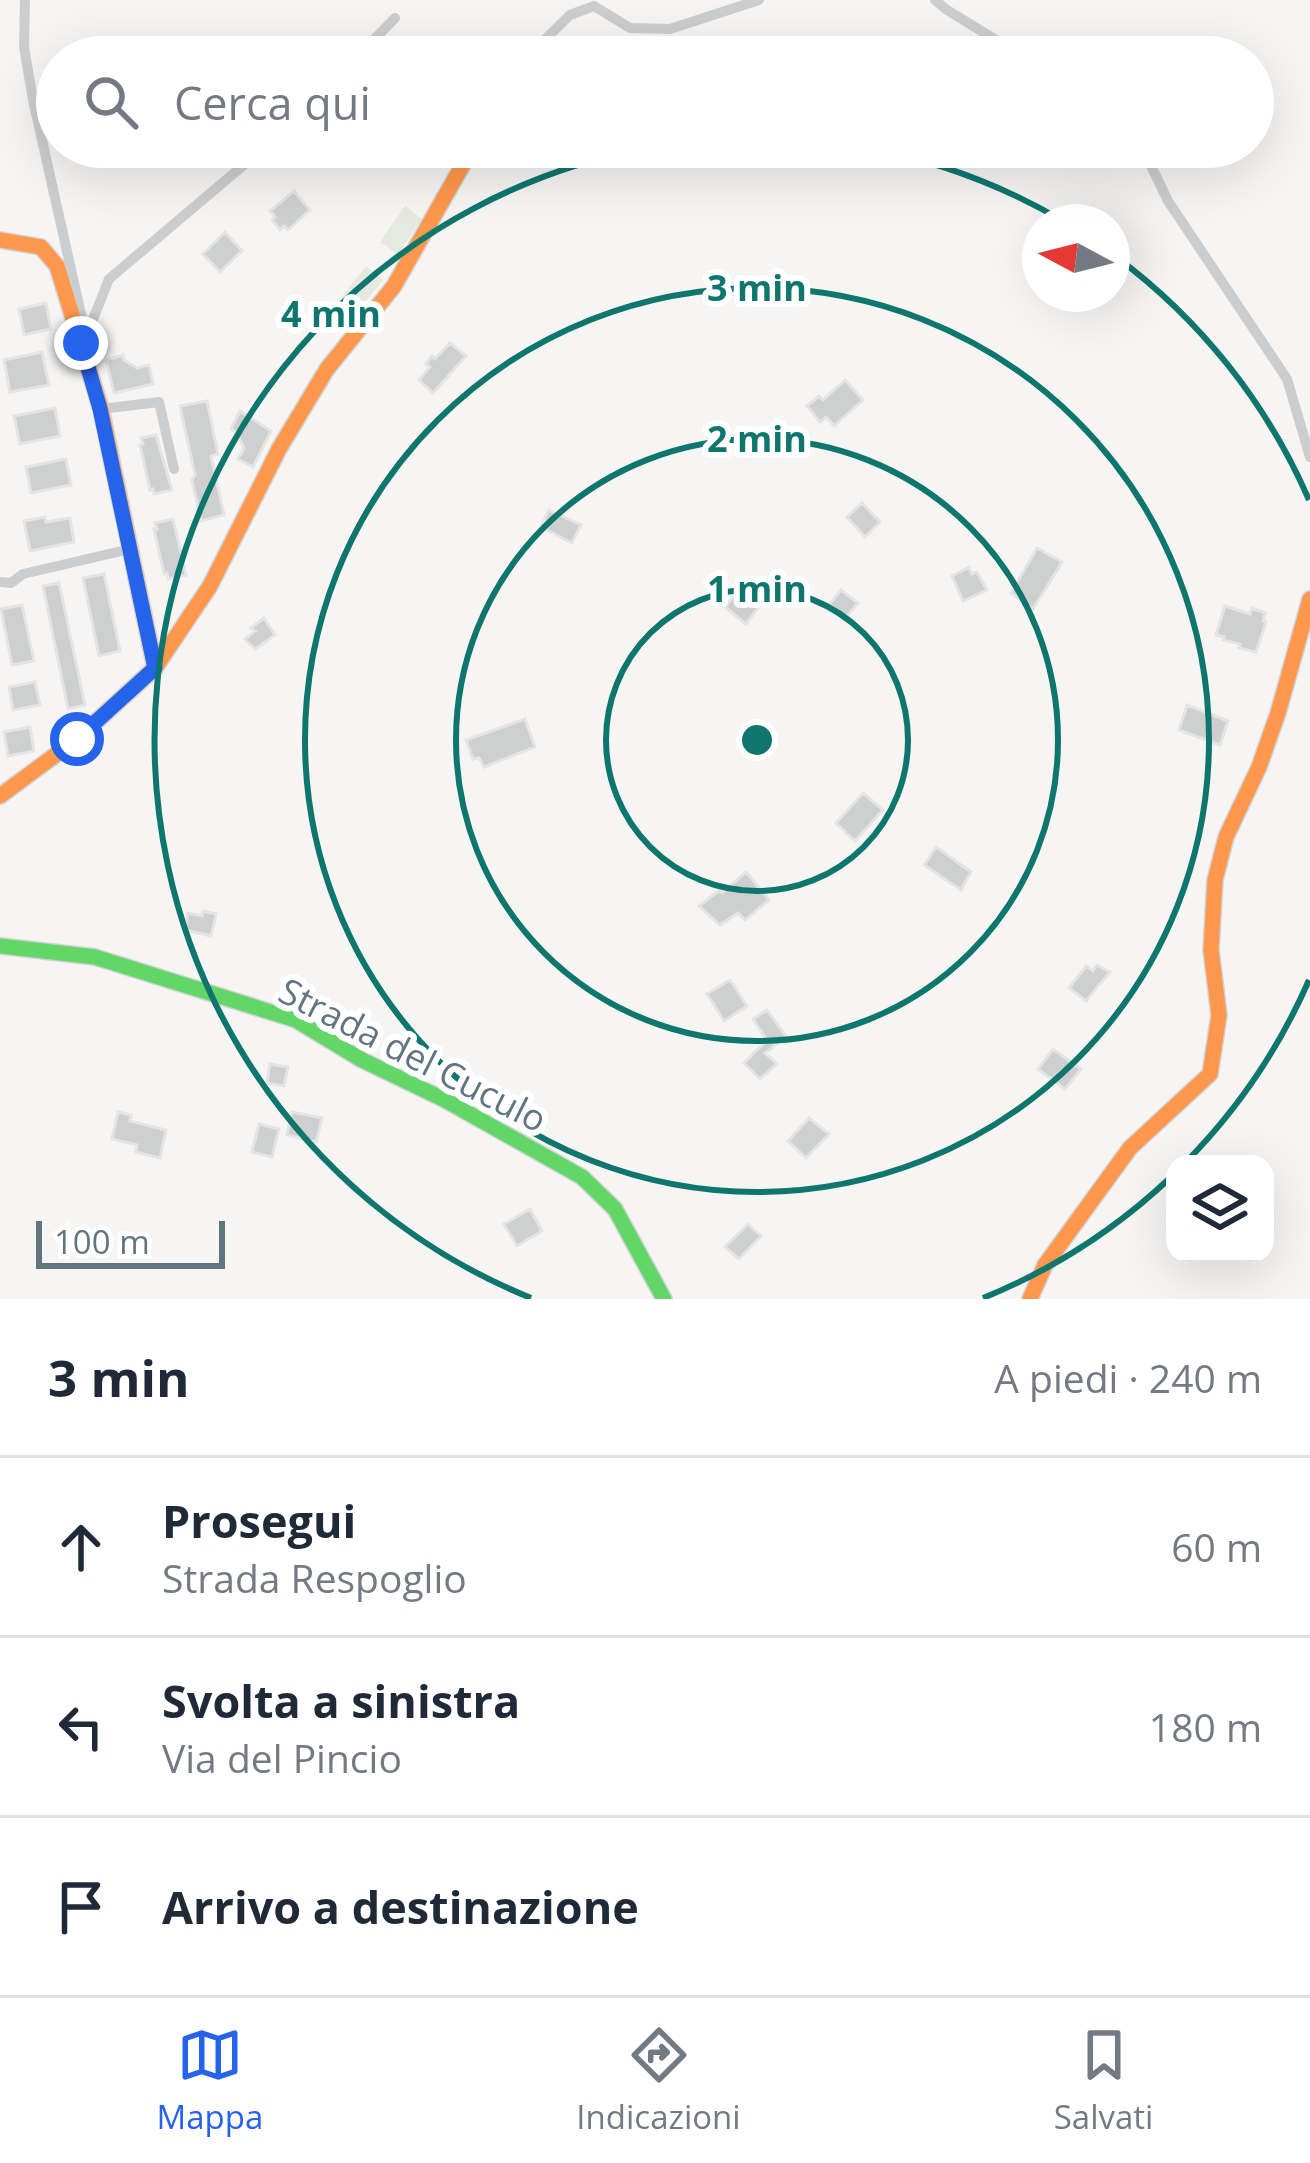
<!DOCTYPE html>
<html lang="it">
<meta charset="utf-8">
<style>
:root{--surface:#fff;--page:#f6f6f7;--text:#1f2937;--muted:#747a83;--line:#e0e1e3;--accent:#2563eb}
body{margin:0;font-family:"Open Sans",sans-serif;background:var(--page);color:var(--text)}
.controls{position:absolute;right:36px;bottom:36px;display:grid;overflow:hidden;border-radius:24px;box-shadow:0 12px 48px #0002}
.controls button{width:108px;height:108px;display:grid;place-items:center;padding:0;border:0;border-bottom:3px solid var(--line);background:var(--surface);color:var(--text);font:60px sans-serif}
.compass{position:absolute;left:1022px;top:204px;width:108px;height:108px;border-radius:50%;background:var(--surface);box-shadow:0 12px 48px #0002;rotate:277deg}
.scale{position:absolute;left:36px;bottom:30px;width:189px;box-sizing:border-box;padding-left:12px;border:6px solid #607580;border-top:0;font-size:33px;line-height:42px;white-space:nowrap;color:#607580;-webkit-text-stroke:9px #fff;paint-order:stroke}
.stop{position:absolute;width:36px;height:36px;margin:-27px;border:9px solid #2563eb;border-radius:50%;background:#fff}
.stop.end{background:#2563eb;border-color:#fff;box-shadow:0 3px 12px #0008}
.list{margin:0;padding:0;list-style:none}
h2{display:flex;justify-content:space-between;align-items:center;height:156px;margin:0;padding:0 48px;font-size:51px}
h2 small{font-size:39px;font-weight:400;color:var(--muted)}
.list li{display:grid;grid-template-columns:78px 1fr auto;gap:36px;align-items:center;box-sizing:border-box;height:180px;padding:0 48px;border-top:3px solid var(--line)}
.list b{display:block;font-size:45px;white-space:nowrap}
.list p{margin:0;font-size:39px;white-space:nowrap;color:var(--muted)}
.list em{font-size:39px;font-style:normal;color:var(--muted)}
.icon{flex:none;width:66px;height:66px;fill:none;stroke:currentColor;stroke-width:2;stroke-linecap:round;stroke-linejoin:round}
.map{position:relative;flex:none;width:1310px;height:1299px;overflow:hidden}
.search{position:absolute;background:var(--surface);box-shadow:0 12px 48px #0002;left:36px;right:36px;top:36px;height:132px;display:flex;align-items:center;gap:30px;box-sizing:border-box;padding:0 42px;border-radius:66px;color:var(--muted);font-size:45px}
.sheet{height:696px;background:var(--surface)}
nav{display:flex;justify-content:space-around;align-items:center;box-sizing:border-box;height:168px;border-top:3px solid var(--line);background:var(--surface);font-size:33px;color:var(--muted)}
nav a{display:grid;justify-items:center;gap:6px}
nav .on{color:var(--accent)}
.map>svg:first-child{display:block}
.green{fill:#e6e8e2}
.building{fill:#ced0d0;stroke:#e5e4e4;stroke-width:3}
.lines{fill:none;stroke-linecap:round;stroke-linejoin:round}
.fast-casing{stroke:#d2d3d4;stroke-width:18}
.slow-casing{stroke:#d2d3d4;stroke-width:18}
.street{stroke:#cccdce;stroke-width:10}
.fast{stroke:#63d668;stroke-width:15}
.slow{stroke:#ff974d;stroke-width:15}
.route{stroke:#2563eb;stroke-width:15}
.ring{fill:none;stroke:#0f766e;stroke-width:6}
.labels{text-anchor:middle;stroke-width:12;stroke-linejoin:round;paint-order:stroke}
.street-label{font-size:36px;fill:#607580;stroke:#fff}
.centre{fill:#0f766e;stroke:#fff;stroke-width:6}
.ring-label{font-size:36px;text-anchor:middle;font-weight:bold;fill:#0f766e;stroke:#fff;stroke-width:12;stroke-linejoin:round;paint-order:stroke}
</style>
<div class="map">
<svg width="1310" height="1299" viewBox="0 0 1310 1299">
<rect width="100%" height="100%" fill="#f6f5f4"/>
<path class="green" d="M405,206L422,219L398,254L380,242Z
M366,266L383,280L354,316L337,303Z"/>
<path class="building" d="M294,191L310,210L288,230L284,226L280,230L272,220L275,217L270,211Z
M225,232L242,251L220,272L203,254Z
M46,303L51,329L24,335L19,309Z
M450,343L466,356L433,393L419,380L430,367L426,364L432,356L435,359Z
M42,352L49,385L10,392L4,360Z
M123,355L124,360L137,368L149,365L153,384L114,393L106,360Z
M845,380L863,400L834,426L826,417L820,422L807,406L819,396L823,400Z
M207,401L218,454L211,456L224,515L201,521L192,480L195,475L180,406Z
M55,408L60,436L20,444L14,416Z
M240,411L271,431L253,467L238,459L244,448L237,433L231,429Z
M156,435L172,490L154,494L153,489L150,490L140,445L143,444L141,438Z
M66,459L71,485L31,493L26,467Z
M862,503L880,522L865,537L847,517Z
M549,510L581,525L572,543L541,527Z
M45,517L46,522L70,518L74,542L30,551L24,521Z
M173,519L186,575L168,579L167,573L164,574L154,529H157L155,523Z
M1037,548L1062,562L1033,609L1011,593Z
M969,567L972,574L977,572L987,590L963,601L952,576Z
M104,574L120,651L99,656L83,578Z
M59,583L85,705L68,709L43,586Z
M743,584L764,600L746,624L725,607Z
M841,590L858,603L844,620L827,607Z
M22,605L34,661L12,665L1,609Z
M1225,606L1250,614L1252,608L1265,613L1263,621L1266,622L1256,652L1239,648L1240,644L1223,640L1224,637L1216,635Z
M264,618L275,635L255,649L245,639L255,631L251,628Z
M35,682L40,705L13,710L9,687Z
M1187,705L1228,721L1220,745L1179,730Z
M525,719L535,747L484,767L479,758L473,759L466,740Z
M30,727L34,751L8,756L4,732Z
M863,793L883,810L855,841L836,823Z
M936,847L971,872L961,890L924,865Z
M746,872L769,900L745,920L738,913L720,925L699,906L720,890L722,893Z
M203,911L216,914L211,936L185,930L188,913L202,916Z
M1097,965L1110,972L1086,1001L1069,988L1086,966L1093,971Z
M730,980L747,1006L724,1021L707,994Z
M767,1010L786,1036L765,1053L777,1064L760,1079L744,1063L767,1040L753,1019Z
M390,1039L417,1050L409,1069L383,1057Z
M1053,1049L1081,1069L1065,1089L1038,1069Z
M270,1064L288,1067L284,1086L267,1083Z
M118,1112L131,1115L130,1121L166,1130L160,1158L136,1152L137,1145L112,1139Z
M292,1112L322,1118L316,1142L287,1135Z
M809,1118L829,1134L806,1158L788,1141Z
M259,1124L279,1129L272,1157L252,1152Z
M530,1209L542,1231L517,1246L504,1224Z
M748,1224L761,1236L739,1259L725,1247Z"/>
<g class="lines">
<g class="fast-casing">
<path id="fast" d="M0,946L95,957L296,1020L362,1060L445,1100L582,1177L615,1209L664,1299"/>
</g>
<g class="slow-casing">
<path id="slow" d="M0,240L41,247L57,266L101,409L155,668
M0,796L77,739L155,668L210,586L279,449L327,369L394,286L473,147
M1030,1299L1045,1265L1130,1148L1210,1074L1219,1015L1211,950L1215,880L1226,837L1259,767L1278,713L1310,599"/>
</g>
<path class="street" d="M25,0L24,47L33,100L90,354
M935,0L947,10L1024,57
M357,57L395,18
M527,57L570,15L594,6L630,28L670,29L759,0
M1142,147L1168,201L1287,379L1310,457
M88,332L109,279L265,147
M101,409L159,402L174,469
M0,582L11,583L23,574L130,549"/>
<use href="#fast" class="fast"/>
<use href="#slow" class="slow"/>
</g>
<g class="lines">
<path class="route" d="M77,739L155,668L100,409L81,343"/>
</g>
<g class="ring">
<circle cx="757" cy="740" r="151"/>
<circle cx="757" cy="740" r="301"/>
<circle cx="757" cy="740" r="452"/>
<path d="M1309 980A602 602 0 0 1 1186 1162M1171 1177A602 602 0 0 1 983 1298M531 1298A602 602 0 0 1 652 147M862 147A602 602 0 0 1 1063 221M1115 256A602 602 0 0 1 1309 500"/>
</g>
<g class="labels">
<g class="street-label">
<text transform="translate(413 1055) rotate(27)" y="13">Strada del Cuculo</text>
</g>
</g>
<circle cx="757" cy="740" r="18" class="centre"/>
<g class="ring-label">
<text x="757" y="301">3 min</text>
<text x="331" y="327">4 min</text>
<text x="757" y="452">2 min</text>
<text x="757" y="602">1 min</text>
</g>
</svg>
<div class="controls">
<button><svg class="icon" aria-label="layers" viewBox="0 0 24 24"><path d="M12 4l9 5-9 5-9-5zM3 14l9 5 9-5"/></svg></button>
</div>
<svg class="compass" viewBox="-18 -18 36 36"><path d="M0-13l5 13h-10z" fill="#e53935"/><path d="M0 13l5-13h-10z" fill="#747a83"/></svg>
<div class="scale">100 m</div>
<div class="stop" style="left:77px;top:739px"></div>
<div class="stop end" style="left:81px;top:343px"></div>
<div class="search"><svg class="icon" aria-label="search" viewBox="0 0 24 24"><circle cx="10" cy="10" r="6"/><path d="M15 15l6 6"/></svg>Cerca qui</div>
</div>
<section class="sheet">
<h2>3 min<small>A piedi · 240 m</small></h2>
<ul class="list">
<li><svg class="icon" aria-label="ahead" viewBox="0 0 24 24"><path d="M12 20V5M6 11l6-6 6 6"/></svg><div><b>Prosegui</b><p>Strada Respoglio</p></div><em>60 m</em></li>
<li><svg class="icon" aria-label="left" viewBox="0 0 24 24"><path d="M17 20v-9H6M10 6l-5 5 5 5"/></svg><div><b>Svolta a sinistra</b><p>Via del Pincio</p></div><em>180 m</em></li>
<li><svg class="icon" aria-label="arrive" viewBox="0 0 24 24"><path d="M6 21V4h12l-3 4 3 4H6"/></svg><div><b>Arrivo a destinazione</b></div></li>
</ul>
</section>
<nav>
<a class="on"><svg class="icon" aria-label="map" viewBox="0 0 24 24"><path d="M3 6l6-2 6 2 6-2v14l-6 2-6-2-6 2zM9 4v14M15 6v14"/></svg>Mappa</a>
<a><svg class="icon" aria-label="directions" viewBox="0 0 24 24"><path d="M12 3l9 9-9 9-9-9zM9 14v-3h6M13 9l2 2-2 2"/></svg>Indicazioni</a>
<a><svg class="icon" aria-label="saved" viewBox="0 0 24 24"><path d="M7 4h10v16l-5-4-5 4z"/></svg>Salvati</a>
</nav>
